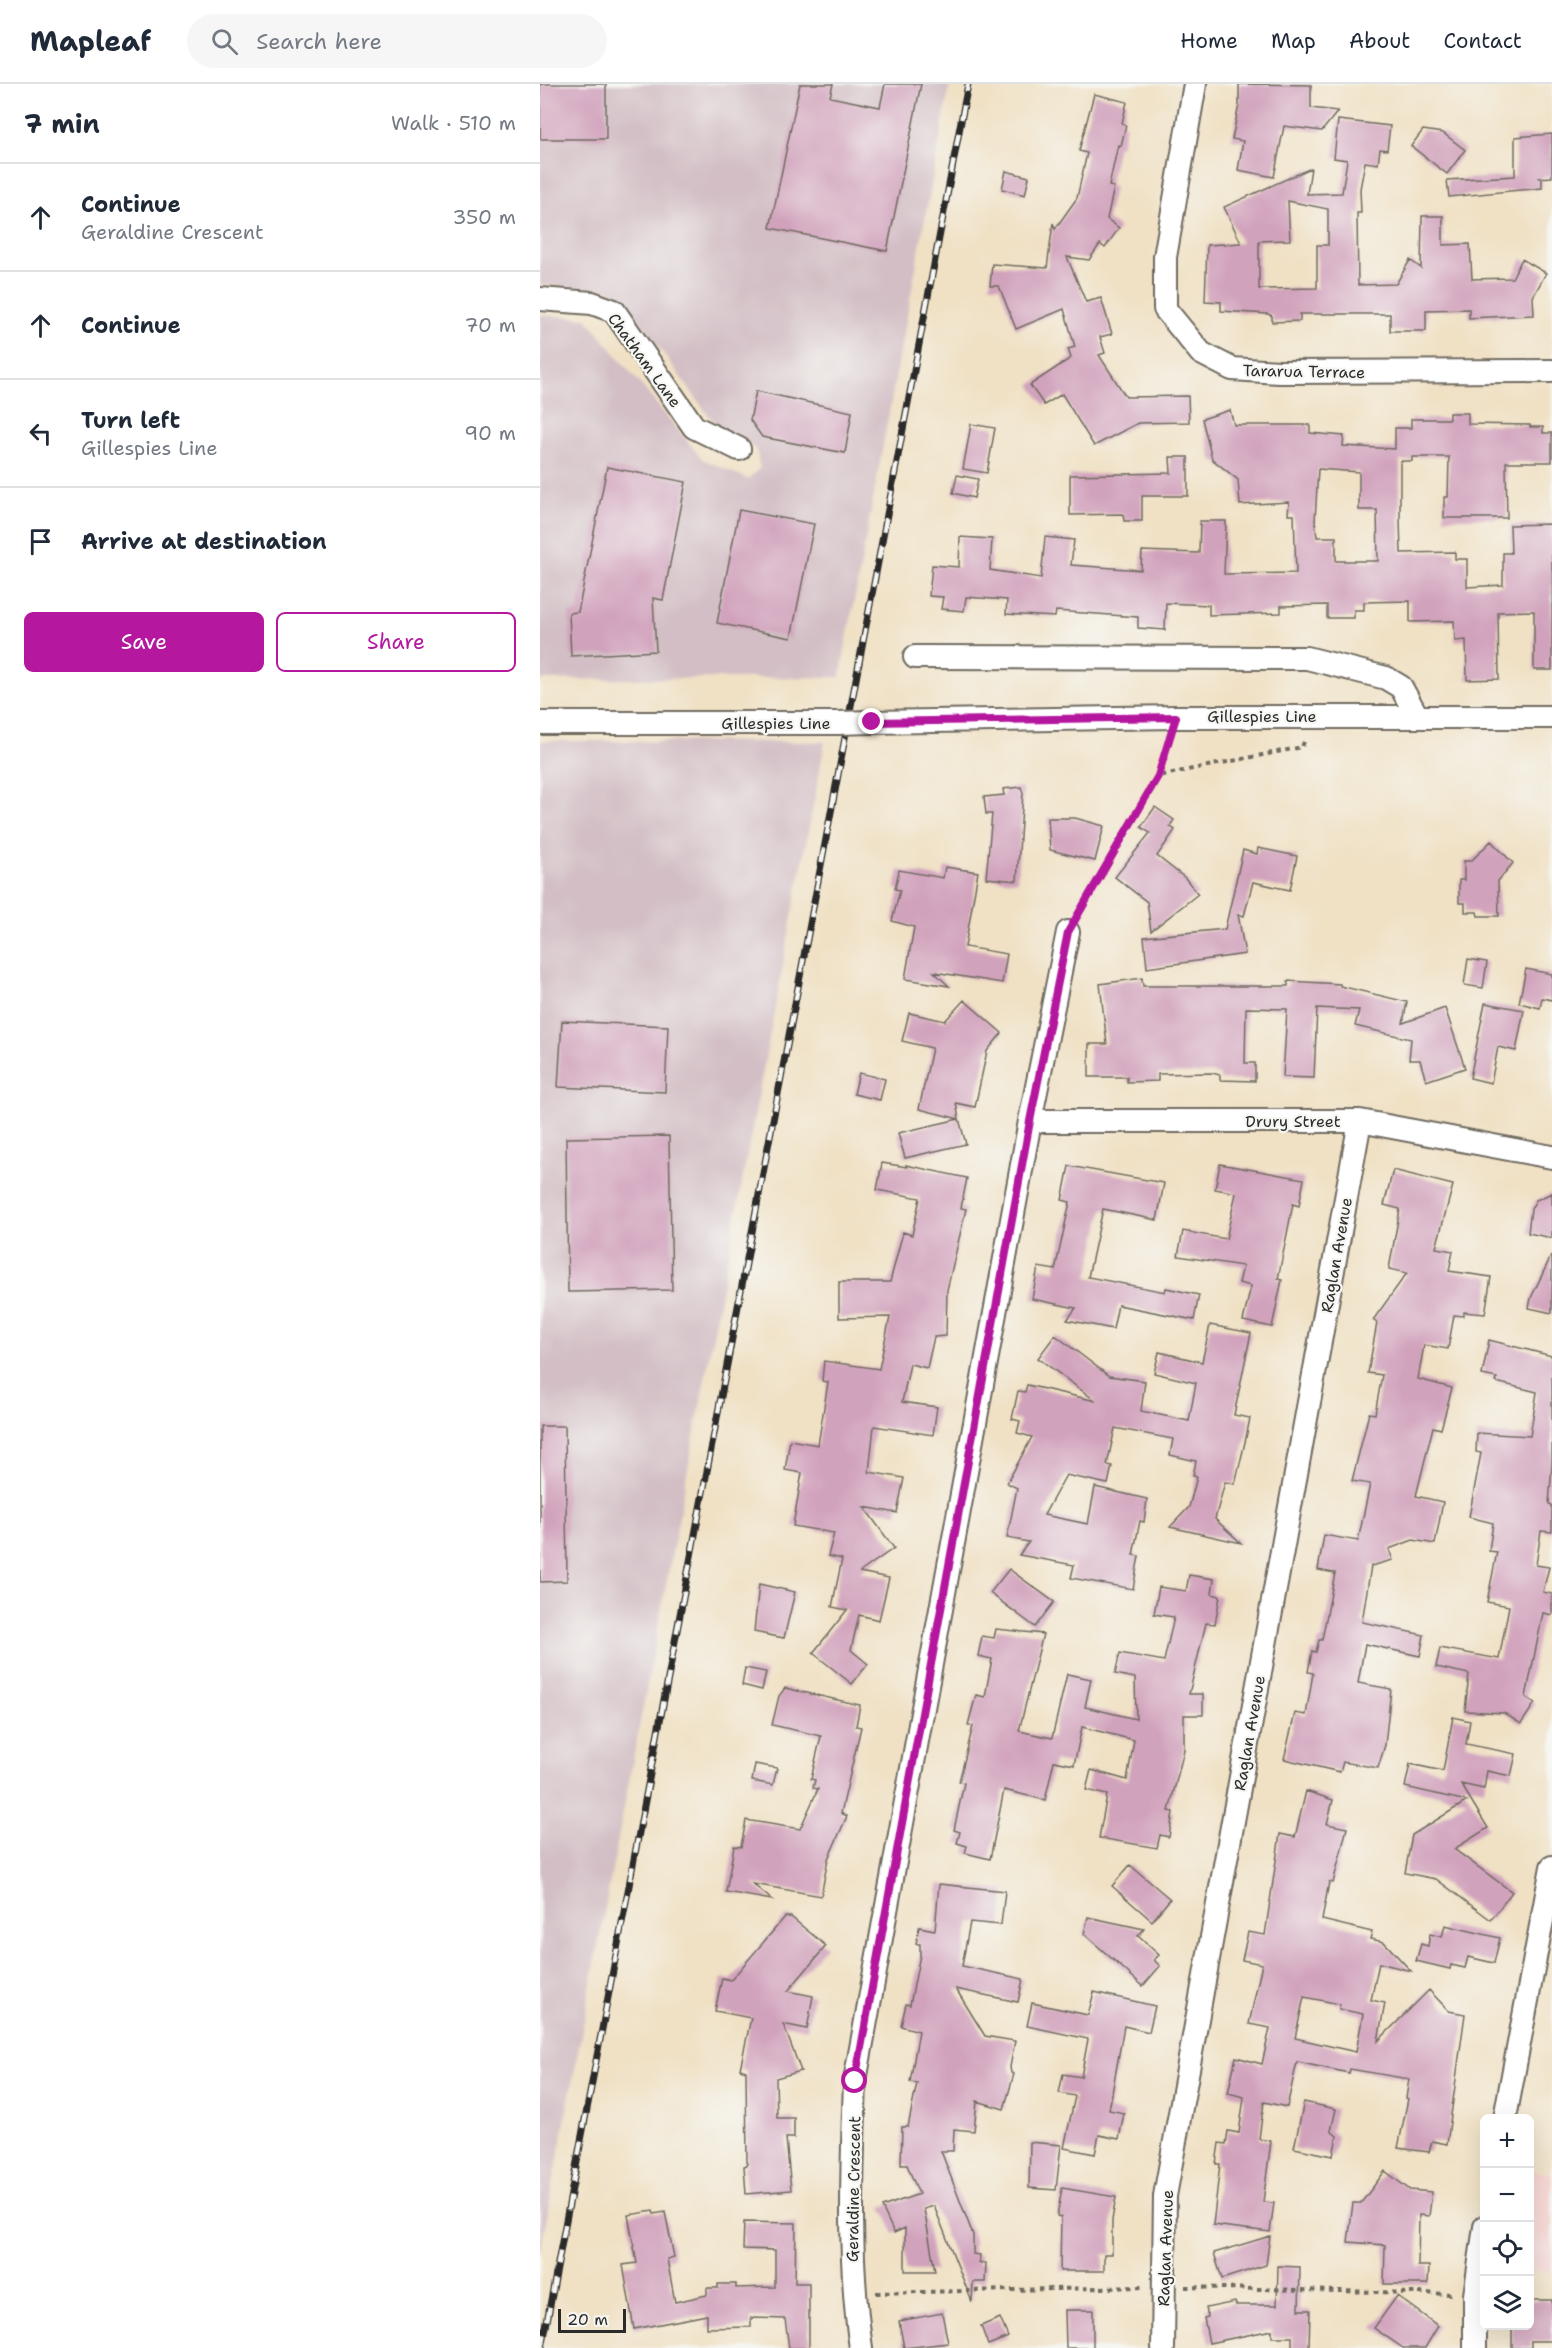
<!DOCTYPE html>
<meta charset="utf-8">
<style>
:root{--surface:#fff;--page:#f6f6f7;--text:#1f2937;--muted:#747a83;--line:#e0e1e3;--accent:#b5179e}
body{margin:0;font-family:"Shantell Sans",sans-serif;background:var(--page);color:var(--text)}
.controls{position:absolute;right:18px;bottom:18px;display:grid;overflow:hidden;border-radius:9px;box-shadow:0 6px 24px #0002}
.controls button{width:54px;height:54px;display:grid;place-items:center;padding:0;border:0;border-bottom:2px solid var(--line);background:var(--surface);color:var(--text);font:30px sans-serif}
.scale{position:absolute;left:18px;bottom:15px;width:68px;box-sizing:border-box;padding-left:6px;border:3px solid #2b2b2b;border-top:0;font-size:16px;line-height:21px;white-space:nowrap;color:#2b2b2b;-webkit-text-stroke:4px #f6f6f2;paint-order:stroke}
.stop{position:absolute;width:18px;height:18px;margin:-14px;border:4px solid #b5179e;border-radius:50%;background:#fff}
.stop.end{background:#b5179e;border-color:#fff;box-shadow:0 2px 6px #0008}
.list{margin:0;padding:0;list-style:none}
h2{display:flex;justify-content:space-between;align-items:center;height:78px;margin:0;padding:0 24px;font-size:26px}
h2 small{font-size:20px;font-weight:400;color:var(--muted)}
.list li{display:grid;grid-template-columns:39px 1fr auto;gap:18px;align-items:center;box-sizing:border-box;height:108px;padding:0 24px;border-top:2px solid var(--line)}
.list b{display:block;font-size:22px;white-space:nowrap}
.list p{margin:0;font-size:20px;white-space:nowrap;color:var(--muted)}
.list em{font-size:20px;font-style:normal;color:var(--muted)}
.actions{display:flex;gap:12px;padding:18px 24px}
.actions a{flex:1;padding:14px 0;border:2px solid var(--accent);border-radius:9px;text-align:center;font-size:21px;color:var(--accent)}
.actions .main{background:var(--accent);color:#fff}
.icon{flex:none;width:33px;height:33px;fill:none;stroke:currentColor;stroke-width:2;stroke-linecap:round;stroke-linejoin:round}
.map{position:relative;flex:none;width:1012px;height:2264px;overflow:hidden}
header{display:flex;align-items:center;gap:36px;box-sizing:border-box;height:84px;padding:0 30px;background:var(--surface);border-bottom:2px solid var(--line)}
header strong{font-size:28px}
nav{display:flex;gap:33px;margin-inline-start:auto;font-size:21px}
.search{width:420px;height:54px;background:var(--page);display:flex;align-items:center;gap:15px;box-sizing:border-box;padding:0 21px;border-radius:33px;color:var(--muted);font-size:22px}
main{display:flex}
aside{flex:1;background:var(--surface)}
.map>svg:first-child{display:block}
.built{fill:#f7d0ce}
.industrial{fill:#d2bec4}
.building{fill:#d1a2bc;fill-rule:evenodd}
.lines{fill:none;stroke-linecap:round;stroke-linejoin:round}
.minor-casing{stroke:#706b61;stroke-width:26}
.path{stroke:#706b61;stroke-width:4;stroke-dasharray:4.5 4.5;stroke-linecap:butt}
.minor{stroke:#fff;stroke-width:22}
.rail-casing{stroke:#2b2b2b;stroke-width:7}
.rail{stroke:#f6f6f2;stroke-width:4.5;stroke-dasharray:14;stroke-linecap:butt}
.minor-bridge-casing{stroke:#706b61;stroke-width:26;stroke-linecap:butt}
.minor-bridge{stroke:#fff;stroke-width:22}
.route{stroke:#b5179e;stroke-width:8}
.labels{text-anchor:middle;stroke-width:4.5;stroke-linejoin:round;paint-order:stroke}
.street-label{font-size:16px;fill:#2b2b2b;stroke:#f6f6f2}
</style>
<header>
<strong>Mapleaf</strong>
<div class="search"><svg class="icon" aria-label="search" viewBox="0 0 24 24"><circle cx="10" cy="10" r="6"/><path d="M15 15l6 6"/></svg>Search here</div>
<nav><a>Home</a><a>Map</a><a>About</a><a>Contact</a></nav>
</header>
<main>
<aside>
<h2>7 min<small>Walk · 510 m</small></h2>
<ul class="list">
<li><svg class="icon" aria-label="ahead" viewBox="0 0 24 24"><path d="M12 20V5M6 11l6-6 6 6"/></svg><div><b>Continue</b><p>Geraldine Crescent</p></div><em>350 m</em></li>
<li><svg class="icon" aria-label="ahead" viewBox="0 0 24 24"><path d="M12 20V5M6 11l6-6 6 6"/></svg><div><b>Continue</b></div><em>70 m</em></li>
<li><svg class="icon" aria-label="left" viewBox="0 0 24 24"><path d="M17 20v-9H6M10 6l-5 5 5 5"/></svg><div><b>Turn left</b><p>Gillespies Line</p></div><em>90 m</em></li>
<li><svg class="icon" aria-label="arrive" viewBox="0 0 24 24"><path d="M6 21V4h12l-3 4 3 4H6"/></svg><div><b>Arrive at destination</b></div></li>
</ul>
<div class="actions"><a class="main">Save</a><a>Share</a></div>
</aside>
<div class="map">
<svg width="1012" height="2264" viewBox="0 0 1012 2264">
<rect width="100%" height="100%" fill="#f6f6f2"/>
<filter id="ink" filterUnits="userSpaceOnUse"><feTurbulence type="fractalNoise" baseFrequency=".0167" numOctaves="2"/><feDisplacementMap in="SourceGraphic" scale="12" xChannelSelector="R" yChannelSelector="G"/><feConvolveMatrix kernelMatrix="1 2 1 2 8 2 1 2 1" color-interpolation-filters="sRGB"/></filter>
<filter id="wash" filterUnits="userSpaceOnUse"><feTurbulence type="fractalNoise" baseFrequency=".008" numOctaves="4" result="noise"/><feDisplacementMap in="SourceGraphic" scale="24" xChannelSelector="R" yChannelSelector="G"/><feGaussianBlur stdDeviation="1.35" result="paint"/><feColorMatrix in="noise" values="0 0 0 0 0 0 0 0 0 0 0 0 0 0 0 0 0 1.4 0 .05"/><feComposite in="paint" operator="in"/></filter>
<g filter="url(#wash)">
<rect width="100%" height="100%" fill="#f0e1c5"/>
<path class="built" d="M990,2086L1012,2090V2188L990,2187Z"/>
<path class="industrial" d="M0,0H410L300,593L0,596V231L46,234L162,375L208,395L220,384L216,365L177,343L82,213L66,207L0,201Z
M0,657L285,658L0,2169Z"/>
<g id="blocks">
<path class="building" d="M0,0H66V55H0Z
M260,0H293L290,13L340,23L345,0H381L347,167L230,144Z
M699,0L771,1V24L798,27L782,47L744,42L734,93L698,86L703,57L692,55L699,21Z
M554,10L587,18L582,39L586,41L581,62L578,61L569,102L574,103L567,135L579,144L565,164L560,160L549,176L527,173L546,218L561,214L572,250L560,253L565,269L559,271L586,313L648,312L649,338L598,339L554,362L522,310L504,321L490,301L531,274L528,265L535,263L524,225L476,245L459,202H450L452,180L507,184L513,139L515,145L537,114L547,69L539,67Z
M798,36L850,42L847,66L840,65L838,80L825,78L820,105L821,129H817L818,201L856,200L870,176L881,184L882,132H903V161L930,160L932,195L972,194L982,175L1006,189L993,213L994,231L929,234V225L886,226V247H850V230H760V237L732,238V232L728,230L681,227V218L665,217L667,161L701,159L684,123L771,84L767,110L802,109L807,76L794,74ZM748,117L788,125V161H777V204L719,205V157L750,156Z
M883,46L903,49L925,66L907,90L871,62Z
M1012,50V93L998,94H1002V104L909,113L907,96L975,92V53Z
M466,87L489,93L485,111L462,105Z
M216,307L312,328L305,369L222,353L210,336Z
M690,326L694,341H770V349L804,352L803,362L855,365V344H871V335H909V329H928V340L990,341V343H1003V349H1012V378H966L967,434H904V413H908L909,373H872V377H860V435L861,469L915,468V475H927V503L963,501V469H971L970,441L1012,440V586H994V527L958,528L959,595L927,596L926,556L915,557L914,537L870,538V517L824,518V526H814V534H787V521L741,522V529L669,531V521L626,519L625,546L598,544V533L516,527L515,533L466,530L467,516L426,513L424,527L401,525L403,513L389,512L392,481L419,483L420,453L452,455L450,486L501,494L505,453L534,456L531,481L601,486L602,467L659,469L660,437H686L684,490L756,489L754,431H748L749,418L700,421L698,396L672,375L662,335ZM778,385L819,388V426H837L838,477H796V453H777L775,437Z
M431,340L455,344L447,389L423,385Z
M630,373H648V412H602V437H584L583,430L530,431V391L631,389Z
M67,383L146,398L123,516L113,514L116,567L31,572L29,529L38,528Z
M417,391L438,395L434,414L413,409Z
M199,426L274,440L251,554L177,539Z
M481,703L483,709L477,797L446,794L452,730H446L444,713L464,711L463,705Z
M615,723L634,736L630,742L635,746L617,772L645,794L658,810L611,847L607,818L575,793L610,749L601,743Z
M508,734H535L564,742L555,777L510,766Z
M951,757L973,779L958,797L959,832H938L937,828H925V819H919V796H924V777H931Z
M718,764L757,772L750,806L713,798L704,832L698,830L705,870L607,884L604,853L685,845L703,766L717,770Z
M405,783L438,788L425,863L467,870L462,899L394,888L409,902L365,895L374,843L352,837L360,806L355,805L359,786L403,794Z
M928,875L947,878L943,904L924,901Z
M986,885L1012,890V916L1002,914L1000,924L979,919Z
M602,894L603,902H748V897L800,900V902L867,918L863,939L905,924L925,984L886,997L880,976H869L871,955L815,942L819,926L777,924L774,994L743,993L747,925L706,924L705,979H715V997L680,996V991L672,989L618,990V997L587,998V993H549V960H567L560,900Z
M424,916L462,949L447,967L435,1023L416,1019L419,1035L379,1025L392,964L362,957L369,929L405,937Z
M945,919L984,926L976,967L958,963L951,999L930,994Z
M22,937L128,942L125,1008L18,1003Z
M319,989L345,995L340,1016L314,1010Z
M419,1035L426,1060L365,1074L358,1049Z
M129,1052L132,1206L28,1208L26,1054Z
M342,1079L367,1083L366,1081L427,1094L421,1124L426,1125L407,1206L406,1252L394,1253L387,1284L370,1280L362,1318L397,1323L393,1351L334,1342L329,1388L364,1394L357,1429L324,1423L354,1464L320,1488L349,1494L339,1536L319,1531L311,1566L328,1580L312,1600L273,1569L307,1526L292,1523L302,1475L288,1472L294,1449L253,1442L262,1389L245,1386L250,1356L278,1361L288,1298L282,1297L284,1277L339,1285L350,1233L299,1234V1198H350L363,1148L372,1151L380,1114L337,1106Z
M680,1080L764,1095L759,1122L753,1120L738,1195L742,1196L732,1243L703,1237L711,1202L699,1199L703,1182L638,1172L643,1147L686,1155L696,1109L675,1105Z
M529,1082L624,1099L617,1136L563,1125L548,1193L625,1208L626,1204L659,1211L654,1236L578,1221L573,1245L527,1236L536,1224L492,1215L498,1183L515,1186L530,1118L522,1116Z
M853,1086L913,1101L896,1164L913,1167L909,1187L951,1193L945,1230L924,1228V1232L914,1231L908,1265L884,1261L878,1295L912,1304L901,1345L893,1343L876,1412L903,1418L895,1460L873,1456L849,1465L853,1476L831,1482L822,1538L884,1551L880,1572L825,1560L818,1599L851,1605L845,1661L838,1684L803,1678L800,1688L744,1675L755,1629L766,1631L773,1589L768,1588L772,1567L776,1568L779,1556H782L795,1489L778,1486L784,1451L818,1457L830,1400L812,1397L829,1329L835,1330L842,1291L828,1289L837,1239L833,1236L867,1189L849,1185L860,1125L844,1121Z
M1012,1109V1154L988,1149L991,1125L996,1116Z
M1012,1170V1229L989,1224L991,1214Z
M670,1241L711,1249L694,1331L710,1334L706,1354L695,1400L685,1398L675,1435L701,1459L630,1443L649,1423L657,1393L653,1392L656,1377L630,1371L633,1355L575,1344L567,1381L572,1382L568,1400L526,1391L504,1431L548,1440L555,1403L607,1415L604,1438L600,1437L593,1471L599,1472L593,1505L531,1494L534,1481L479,1471L489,1458L467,1454L477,1404L467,1399L492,1353L477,1349L480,1337L472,1335L478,1307L485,1308L487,1301L556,1317L498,1274L515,1251L569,1292L605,1297L601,1327L649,1337L656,1299L614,1289L619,1268L662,1278Z
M949,1256L1012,1272V1381L1009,1420L1012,1421V1448L1001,1447L996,1481L1009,1483L1003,1508L1012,1510V1531L1003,1529L986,1613L995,1619L981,1640L964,1629L925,1627L929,1590L896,1583L900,1564L959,1575L969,1522L947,1518L957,1468L949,1467L953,1439L929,1433L941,1369L936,1368L937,1349L990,1352L997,1308L956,1298L957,1294L942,1291Z
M0,1342H25L27,1497L0,1498Z
M469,1485L514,1518L495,1543L450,1509Z
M649,1491L674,1495L672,1510L680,1512L675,1540L666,1539L649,1610H663V1631H644V1666L629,1727L633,1728L629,1753L620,1751L617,1764L559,1754L567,1711L546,1706L551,1686L587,1696L594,1656L542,1643L534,1681L514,1677L505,1716L464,1706L450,1775L425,1769L427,1762L417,1759L420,1748L414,1746L424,1699L419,1698L433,1642L428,1641L436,1611L445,1613L452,1575L438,1572L442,1552L454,1554L456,1545L503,1550L479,1647L512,1654L527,1590L551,1595L545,1623L596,1635L595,1594L575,1590L580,1569L624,1577L634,1533L614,1530L619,1503L646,1507Z
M219,1500L255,1508L244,1554L214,1548Z
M205,1584L226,1588L222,1606L202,1601Z
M245,1604L320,1621L316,1642L321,1643L301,1729L307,1732L288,1775L281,1812L213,1800L232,1816L186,1808L194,1762L201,1763L206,1736L260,1745L278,1705L273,1704L275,1696L271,1695L281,1652L232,1641L239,1612Z
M913,1633L930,1637L926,1660L976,1670L971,1692L947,1687L944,1705L921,1700L948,1744L914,1765L972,1808L951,1836L896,1795L865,1789L872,1751L927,1717L865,1703L870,1680L903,1687Z
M215,1680L237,1684L233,1701L212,1697Z
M766,1707L793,1716L787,1740L807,1744L793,1799L789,1798L782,1836L832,1848L830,1855L844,1858L871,1887L839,1879L831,1916L845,1919L838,1957L889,1906L909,1927L925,1930L907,2060L892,2057L889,2068L858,2064L868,2015L866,2014L869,1995L810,1985L809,1989L757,1978L747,2023L724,2018L719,2055L731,2057L723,2118L734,2119L730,2148L673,2141L680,2080H676L679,2059L686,2060L688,2047L699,2049L704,2013L688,2009L696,1973L722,1980L730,1944L709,1940L722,1880L702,1876L708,1848L725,1851L740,1750L755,1753ZM764,1913L800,1920L799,1925L823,1930L816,1968L755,1954Z
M590,1781L630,1815L612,1837L572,1802Z
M399,1800L465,1807L461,1841L430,1838L422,1882L483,1895L478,1918L416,1905L445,1952L475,1957L470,1983L471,1989L474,1990L464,2025L437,2017L434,2047L414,2045L413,2067H401L433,2151V2170L440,2171L439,2179H446L445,2198H433L432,2218L394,2122L384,2125L395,2187H365V2144L354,2149L342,2123L379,2110L367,2081H361L362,2043H368L377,1999L370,1998L379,1947L361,1942L366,1920L370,1921L380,1871V1860H376L379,1843L395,1846Z
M245,1833H251L286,1862L248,1907L273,1912L267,1945L243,1940L261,1987L236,1994L237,2034H254V2054H246L251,2106L206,2110L204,2082L207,2081L206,1987L200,1985L211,1934L175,1927L182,1894L191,1896Z
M548,1833L604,1845L598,1852L619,1871L614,1876L620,1882L603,1902L544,1850Z
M905,1841L960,1854L954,1879L928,1873L925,1884L911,1881L910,1885L876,1877L881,1860L888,1862L890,1850L902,1853Z
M554,1908L615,1922L609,1948L584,1942L569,2026L584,2029L579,2055L559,2051L555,2070L524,2064L535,2012L519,2009L523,1990L541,1993L548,1955L487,1942L492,1919L548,1931Z
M764,2018L796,2025L791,2047L797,2052L793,2072L754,2064Z
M490,2058L521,2061L516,2106L489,2104Z
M845,2087L870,2106L892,2108L889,2132L879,2131L878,2182H889L888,2200H844L845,2161L808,2158L813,2119H821Z
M522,2104L576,2113L572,2136V2170H564V2187H520L521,2133L517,2132Z
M113,2127L114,2130L125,2128L134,2173L127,2175L135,2218L167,2211V2204H178V2200H196V2204L235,2203V2166L203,2165L204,2138L256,2139L255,2199H269V2264H249L245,2235L211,2234V2243L167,2244V2231L94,2245L83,2181L97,2179L88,2131Z
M730,2152L726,2181L682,2195L674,2169Z
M738,2182L760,2183L759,2226H770L769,2264L752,2263V2253H732V2246L669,2259L664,2234L668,2233L666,2224L695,2218L696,2221H737Z
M857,2212L898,2242L885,2264H863L834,2244Z
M990,2216H1012V2257H991V2264H972V2241H990Z
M525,2226H553V2264H526Z
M402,2229L408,2259L364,2264L359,2237Z
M460,2234L468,2253L448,2261L441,2242Z"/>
</g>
</g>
<g filter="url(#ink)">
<use href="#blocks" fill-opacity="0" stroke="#706b61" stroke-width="1.5"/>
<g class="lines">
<g class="minor-casing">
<path id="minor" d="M655,0L625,173V225L661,269L692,285L739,288L1012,287
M0,215L52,219L74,227L154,343L199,365
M375,573L767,574L846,594L861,603L877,632
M332,638L636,633H1012
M0,639H297
M490,1037H820L1012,1073
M965,2034L1012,1783
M321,2264C308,2175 312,2087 315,1997L490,1037L528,848
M623,2264L625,2112L820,1037
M935,2264V2211L945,2143"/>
</g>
<path class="path" d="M618,692L630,653
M539,829L618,692L762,663L765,655
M645,2203L913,2210
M336,2209L604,2203"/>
<use href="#minor" class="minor"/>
<g class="rail-casing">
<path id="rail" d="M2,2264L428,0"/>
</g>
<use href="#rail" class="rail"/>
<g class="minor-bridge-casing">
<path id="minor-bridge" d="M297,639L332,638"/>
</g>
<use href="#minor-bridge" class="minor-bridge"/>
</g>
</g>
<g class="lines" filter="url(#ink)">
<path class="route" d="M315,1997L490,1037L528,848L618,692L636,633L332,638"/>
</g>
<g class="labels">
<g class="street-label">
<text transform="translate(105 276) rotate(54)" y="6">Chatham Lane</text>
<text transform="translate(764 287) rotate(1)" y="6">Tararua Terrace</text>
<text x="722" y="638">Gillespies Line</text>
<text x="236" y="645">Gillespies Line</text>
<text x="753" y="1043">Drury Street</text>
<text transform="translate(796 1171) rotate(-80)" y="6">Raglan Avenue</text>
<text transform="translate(709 1649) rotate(-80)" y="6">Raglan Avenue</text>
<text transform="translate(313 2105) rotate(-89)" y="6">Geraldine Crescent</text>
<text transform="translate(625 2164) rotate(-88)" y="6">Raglan Avenue</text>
</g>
</g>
</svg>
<div class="controls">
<button>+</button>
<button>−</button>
<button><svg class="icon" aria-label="locate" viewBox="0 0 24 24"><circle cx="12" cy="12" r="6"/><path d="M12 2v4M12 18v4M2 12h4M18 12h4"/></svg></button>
<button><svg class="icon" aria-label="layers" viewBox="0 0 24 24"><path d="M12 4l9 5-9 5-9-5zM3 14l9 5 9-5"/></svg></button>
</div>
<div class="scale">20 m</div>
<div class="stop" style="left:315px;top:1997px"></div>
<div class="stop end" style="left:332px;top:638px"></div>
</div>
</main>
